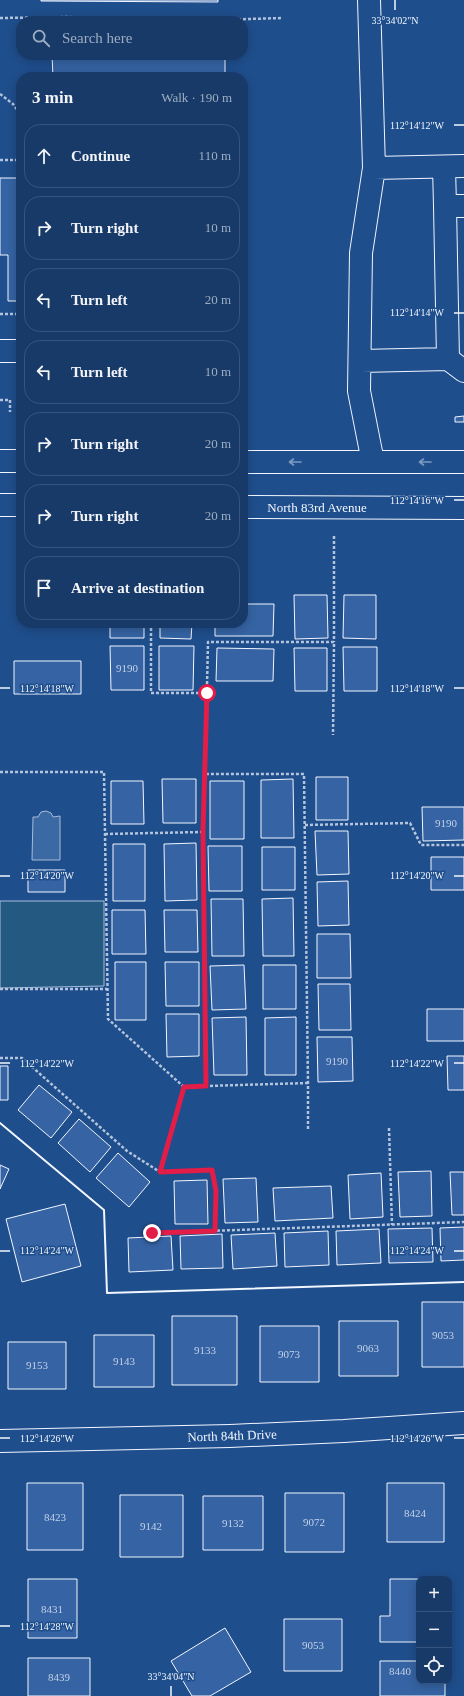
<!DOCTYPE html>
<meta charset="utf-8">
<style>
:root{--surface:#173a69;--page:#244571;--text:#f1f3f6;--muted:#9eadc0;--line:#36547d}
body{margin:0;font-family:"Times New Roman",serif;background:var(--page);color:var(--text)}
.controls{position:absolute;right:12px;bottom:12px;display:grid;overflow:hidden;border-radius:8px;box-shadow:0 2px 10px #0003}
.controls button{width:36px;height:36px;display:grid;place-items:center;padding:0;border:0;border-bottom:1px solid var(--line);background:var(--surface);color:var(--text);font:20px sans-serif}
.stop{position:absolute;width:12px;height:12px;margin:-9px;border:3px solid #e11d48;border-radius:50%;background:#fff}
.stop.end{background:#e11d48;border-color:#fff;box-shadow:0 1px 4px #0008}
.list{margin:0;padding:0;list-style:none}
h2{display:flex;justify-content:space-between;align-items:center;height:52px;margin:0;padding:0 16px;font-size:17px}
h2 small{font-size:13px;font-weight:400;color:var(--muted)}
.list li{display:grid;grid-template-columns:26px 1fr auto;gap:12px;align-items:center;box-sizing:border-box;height:64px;margin:0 8px 8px;padding:0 8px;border:1px solid var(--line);border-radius:16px}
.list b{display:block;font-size:15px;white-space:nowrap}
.list em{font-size:13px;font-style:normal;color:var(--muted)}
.icon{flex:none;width:22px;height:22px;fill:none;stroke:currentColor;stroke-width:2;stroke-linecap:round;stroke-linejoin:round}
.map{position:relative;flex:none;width:464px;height:1696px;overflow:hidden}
.search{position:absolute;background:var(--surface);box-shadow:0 2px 10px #0003;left:16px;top:16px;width:232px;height:44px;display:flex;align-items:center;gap:10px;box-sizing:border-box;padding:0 14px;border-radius:16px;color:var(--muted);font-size:15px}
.panel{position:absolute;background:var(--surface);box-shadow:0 2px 10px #0003;left:16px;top:72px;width:232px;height:556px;border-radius:16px}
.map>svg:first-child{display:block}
.green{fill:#245a82;stroke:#a8bbd7}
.water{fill:#3b69a3;stroke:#a8bbd7}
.building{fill:#3563a3;stroke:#f2f6ff}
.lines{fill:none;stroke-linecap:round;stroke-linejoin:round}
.minor-casing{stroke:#f2f6ff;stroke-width:24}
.major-casing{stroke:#f2f6ff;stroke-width:24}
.path{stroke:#b3c4dc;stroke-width:2.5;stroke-dasharray:3 2;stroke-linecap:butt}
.minor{stroke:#1f4e8c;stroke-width:22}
.major{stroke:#1f4e8c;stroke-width:22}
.wall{stroke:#f2f6ff;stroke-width:2}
.oneway{stroke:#7e9ac0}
.route{stroke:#e11d48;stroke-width:5}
.ticks{fill:none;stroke:#f2f6ff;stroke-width:1.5}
.labels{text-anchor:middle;stroke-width:3;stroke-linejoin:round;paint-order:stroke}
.number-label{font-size:11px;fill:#c3d1e8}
.street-label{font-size:13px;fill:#f2f6ff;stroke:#1f4e8c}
.ticks-label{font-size:10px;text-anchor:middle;fill:#f2f6ff;stroke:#1f4e8c;stroke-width:3;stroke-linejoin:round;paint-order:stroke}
</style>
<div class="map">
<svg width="464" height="1696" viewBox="0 0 464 1696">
<rect width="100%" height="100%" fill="#1f4e8c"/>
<path class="green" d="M0,901H104V986L0,988Z"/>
<path class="water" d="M46,811L51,813L53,817L60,816V860H32L33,817H38L41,812Z"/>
<path class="building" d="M41,0H218V2L41,1Z
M52,55H225V77H53Z
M0,178H21V301H8V255H0Z
M464,416V422H455V417Z
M294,595H327L328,638L295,639Z
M344,595H376V639L343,638Z
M243,604H274L273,636H215V623H243Z
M110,623H144V638H110Z
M160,623H192L191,639L160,638Z
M110,646H144V690H111Z
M159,646H194L193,690H159Z
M343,647H377V691H344Z
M217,648L274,649L273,681H216Z
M294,648H327V691H295Z
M14,661H81V694H14Z
M316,777H348V820H316Z
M162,779H196V823H163Z
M293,779L294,838H261V780Z
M111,781H143L144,824H111Z
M210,781H244V839H210Z
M422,807H464V840L423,841Z
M315,831H348L349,874L317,875Z
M196,843L197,900L165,901L164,844Z
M113,844H145V901H113Z
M208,846H242V891H209Z
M262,847H295V890H262Z
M431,857H464V890H431Z
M28,870H65V892H28Z
M348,881L349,925L318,926L317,882Z
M293,898L294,956H263L262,899Z
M211,899H243L244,956H212Z
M112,910H145L146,954H112Z
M164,910H197L198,952H165Z
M317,934H350L351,978H317Z
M115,962H146V1020H115Z
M165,962H199V1006H166Z
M244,965L246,1009L212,1010L210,966Z
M263,965H296V1009H263Z
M318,984H350L351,1030H319Z
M427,1009H464V1041H427Z
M166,1014H199V1056L167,1057Z
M246,1017L247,1075H214L212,1018Z
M296,1017V1075H265V1018Z
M317,1037H352L353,1081L318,1082Z
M447,1056H464V1090H448Z
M0,1066H8V1100H0Z
M39,1085L72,1112L51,1138L18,1110Z
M79,1119L111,1147L90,1172L58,1143Z
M118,1153L150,1182L129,1207L96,1178Z
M0,1165L9,1169L0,1189Z
M431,1171L432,1216L400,1217L398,1172Z
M450,1172H464V1215H452Z
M381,1173L383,1217L350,1219L348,1175Z
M256,1178L258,1222L225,1223L223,1179Z
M207,1180L208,1224H175L174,1181Z
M331,1186L333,1218L275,1221L273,1188Z
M65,1204L81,1266L22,1282L6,1219Z
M464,1227V1260L441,1261L440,1228Z
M432,1228L433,1262L389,1263L388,1229Z
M379,1229L381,1263L337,1265L336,1231Z
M328,1231L329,1265L285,1267L284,1233Z
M275,1233L277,1266L233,1269L231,1235Z
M222,1234L223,1268L181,1269L180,1236Z
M171,1236L173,1270L129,1272L128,1238Z
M422,1302H464V1367H422Z
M172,1316H237V1385H172Z
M339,1321H398V1376H339Z
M260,1326H319V1382H260Z
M94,1335H154V1387H94Z
M8,1342H66V1389H8Z
M27,1483H83V1550H27Z
M387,1483H444V1542H387Z
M285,1493H344V1552H285Z
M120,1495H183V1557H120Z
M203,1496H263V1550H203Z
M28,1579H77V1638H28Z
M390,1579H445H419V1642H380V1616H390Z
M284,1619H342V1671H284Z
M225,1628L251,1672L210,1696H192L171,1661Z
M28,1658H90V1696H28Z
M380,1661H419V1681H445V1696H380Z"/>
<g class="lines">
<g class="minor-casing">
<path id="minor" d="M369,0L374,168L361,253L359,391L373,462
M444,167L445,206H464
M374,168L464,166
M445,206L448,359
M0,351H21
M361,361L448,359L464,371
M0,1441L230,1436L344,1431L464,1423"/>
</g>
<g class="major-casing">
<path id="major" d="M0,461H21
M243,462H464
M0,505H21
M243,507L464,508"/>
</g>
<path class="path" d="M0,18L71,17L74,21
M178,21L283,18
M0,94L13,104L21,115
M0,160H21
M0,314H21
M0,400H10V412
M334,536V642
M151,623V693H207
M0,772H104L108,1019L184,1087
M205,774L208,642H334L333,735
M305,825L410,823L421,845H464
M105,834L203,832
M0,989H107
M0,1058H22L127,1151L160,1172L212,1170L216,1191L215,1231
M308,1083L206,1086L203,832L205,774H304L308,1083V1129
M389,1128L392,1225
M160,1172L184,1087L206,1086
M152,1233L464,1222"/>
<use href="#minor" class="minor"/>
<use href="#major" class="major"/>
<path class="wall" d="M0,1123L104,1210L107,1293L464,1282"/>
</g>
<defs><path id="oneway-shaft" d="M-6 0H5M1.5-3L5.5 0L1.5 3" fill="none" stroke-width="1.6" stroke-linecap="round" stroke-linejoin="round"/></defs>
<g class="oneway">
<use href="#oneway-shaft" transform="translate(295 462) rotate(-180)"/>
<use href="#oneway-shaft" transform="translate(425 462) rotate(180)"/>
</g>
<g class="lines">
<path class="route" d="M152,1233L215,1231L216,1191L212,1170L160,1172L184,1087L206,1086L203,832L207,693"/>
</g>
<path class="ticks" d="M395,0V10M454,125H464M454,313H464M454,500H464M0,688H10M454,688H464M0,876H10M454,876H464M0,1063H10M454,1063H464M0,1251H10M454,1251H464M0,1438H10M454,1438H464M0,1626H10M171,1686V1696"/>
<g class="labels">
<g class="number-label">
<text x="127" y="672">9190</text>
<text x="446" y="827">9190</text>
<text x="337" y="1065">9190</text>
<text x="443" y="1339">9053</text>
<text x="368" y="1352">9063</text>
<text x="205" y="1354">9133</text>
<text x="289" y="1358">9073</text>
<text x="124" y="1365">9143</text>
<text x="37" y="1369">9153</text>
<text x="415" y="1517">8424</text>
<text x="55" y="1521">8423</text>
<text x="314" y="1526">9072</text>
<text x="233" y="1527">9132</text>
<text x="151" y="1530">9142</text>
<text x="52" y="1613">8431</text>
<text x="313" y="1649">9053</text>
<text x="400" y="1675">8440</text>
<text x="59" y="1681">8439</text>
</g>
<g class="street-label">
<text x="317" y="512">North 83rd Avenue</text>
<text transform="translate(232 1435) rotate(-2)" y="5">North 84th Drive</text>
</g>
</g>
<g class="ticks-label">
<text x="395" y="24">33°34'02"N</text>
<text x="417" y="129">112°14'12"W</text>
<text x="417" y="316">112°14'14"W</text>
<text x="417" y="504">112°14'16"W</text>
<text x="417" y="692">112°14'18"W</text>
<text x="47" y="692">112°14'18"W</text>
<text x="417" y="879">112°14'20"W</text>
<text x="47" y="879">112°14'20"W</text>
<text x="47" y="1067">112°14'22"W</text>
<text x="417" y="1067">112°14'22"W</text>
<text x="47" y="1254">112°14'24"W</text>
<text x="417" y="1254">112°14'24"W</text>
<text x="417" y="1442">112°14'26"W</text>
<text x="47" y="1442">112°14'26"W</text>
<text x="47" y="1630">112°14'28"W</text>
<text x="171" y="1680">33°34'04"N</text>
</g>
</svg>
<div class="controls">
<button>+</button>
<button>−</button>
<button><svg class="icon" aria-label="locate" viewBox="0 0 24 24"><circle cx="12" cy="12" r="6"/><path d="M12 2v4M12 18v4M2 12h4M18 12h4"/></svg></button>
</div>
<div class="stop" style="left:207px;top:693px"></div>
<div class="stop end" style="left:152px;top:1233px"></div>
<div class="search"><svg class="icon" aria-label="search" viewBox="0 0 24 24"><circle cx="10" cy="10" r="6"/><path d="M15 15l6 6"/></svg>Search here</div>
<section class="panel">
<h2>3 min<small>Walk · 190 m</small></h2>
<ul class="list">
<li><svg class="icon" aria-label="ahead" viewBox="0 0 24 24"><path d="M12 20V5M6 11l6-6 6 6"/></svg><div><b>Continue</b></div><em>110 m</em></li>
<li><svg class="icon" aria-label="right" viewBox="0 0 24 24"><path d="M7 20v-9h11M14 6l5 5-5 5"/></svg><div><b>Turn right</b></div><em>10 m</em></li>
<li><svg class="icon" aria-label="left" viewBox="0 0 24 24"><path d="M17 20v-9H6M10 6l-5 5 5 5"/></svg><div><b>Turn left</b></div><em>20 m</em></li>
<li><svg class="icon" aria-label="left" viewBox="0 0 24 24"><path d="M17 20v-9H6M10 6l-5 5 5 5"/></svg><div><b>Turn left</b></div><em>10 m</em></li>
<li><svg class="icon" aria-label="right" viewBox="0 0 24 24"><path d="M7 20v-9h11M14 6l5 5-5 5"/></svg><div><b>Turn right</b></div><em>20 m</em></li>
<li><svg class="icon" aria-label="right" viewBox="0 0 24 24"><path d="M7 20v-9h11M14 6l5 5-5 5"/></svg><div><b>Turn right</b></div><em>20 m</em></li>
<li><svg class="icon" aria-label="arrive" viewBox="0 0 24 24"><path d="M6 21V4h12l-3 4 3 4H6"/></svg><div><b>Arrive at destination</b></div></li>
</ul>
</section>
</div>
